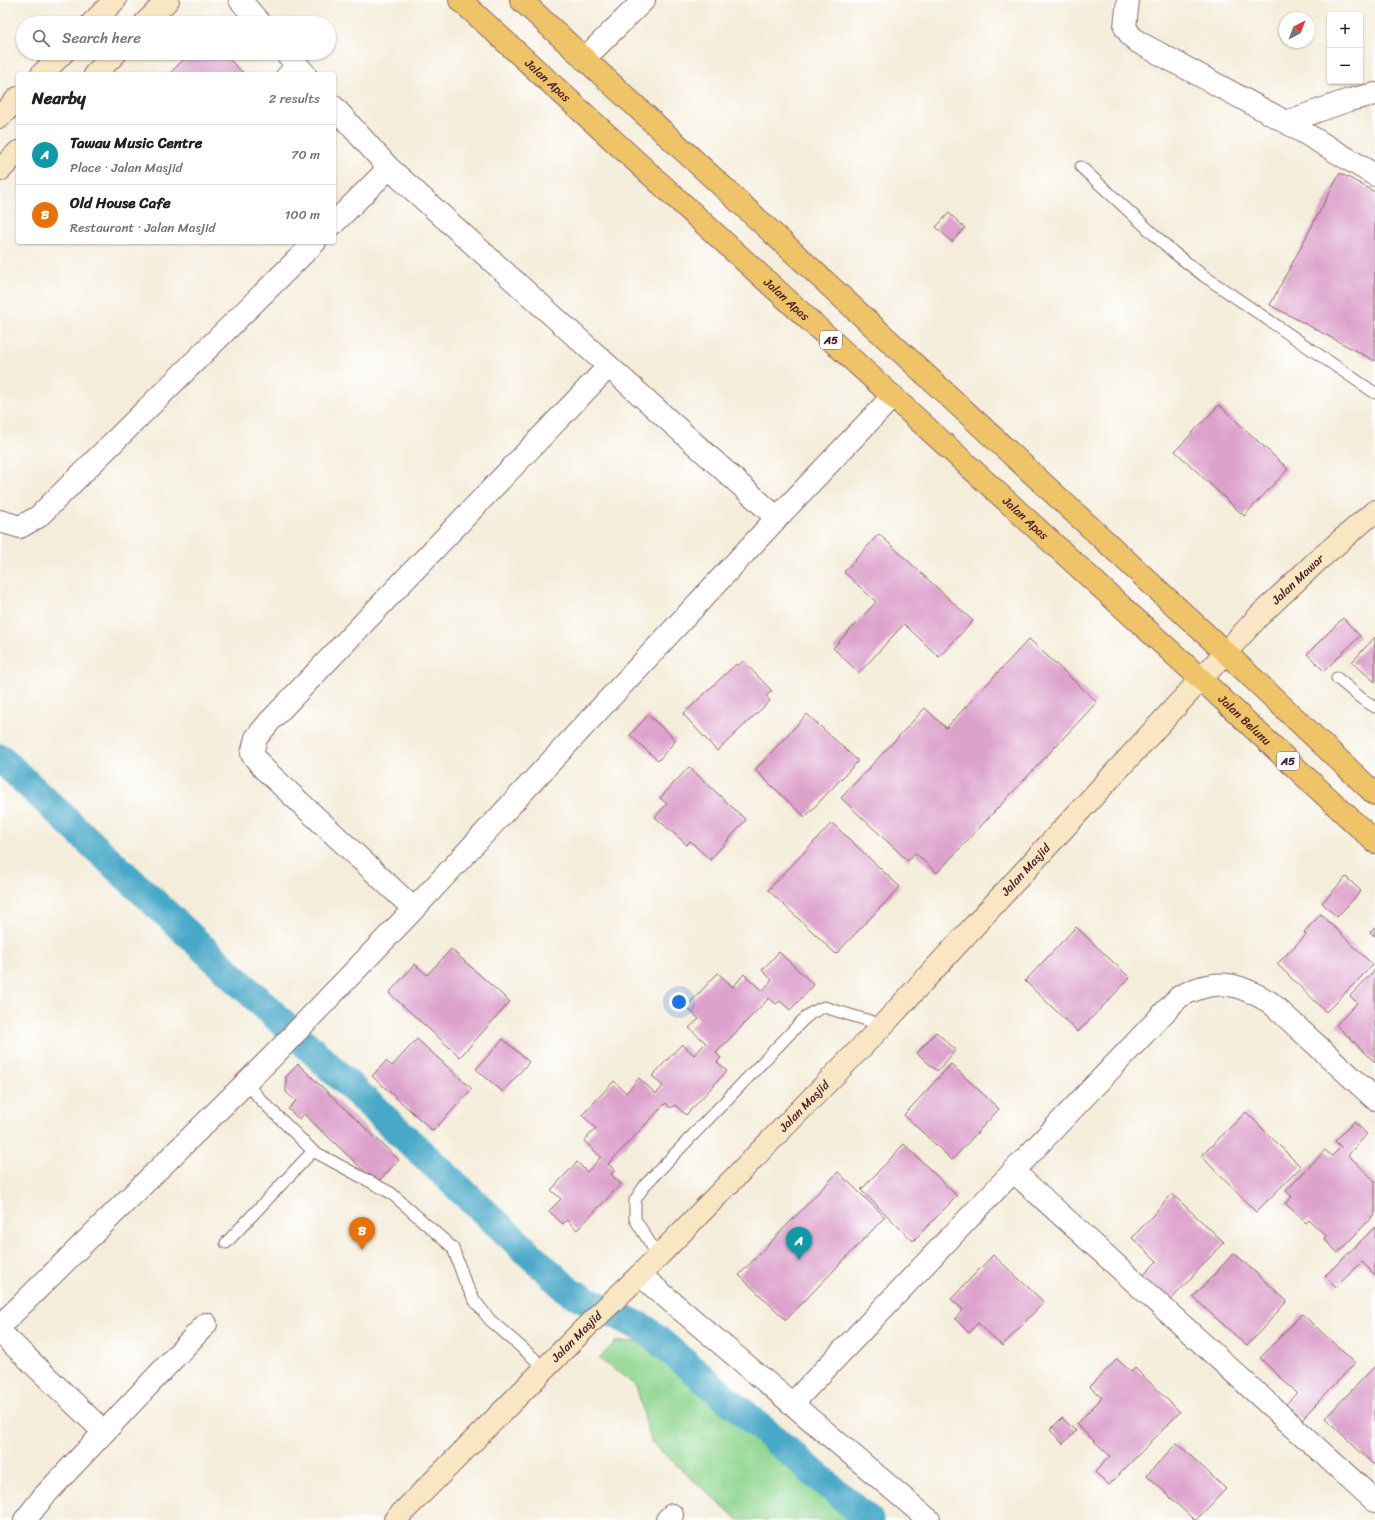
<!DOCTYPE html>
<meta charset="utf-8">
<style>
:root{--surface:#fff;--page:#f6f6f6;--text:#202124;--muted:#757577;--line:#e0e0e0;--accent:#111827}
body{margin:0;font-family:Sriracha,sans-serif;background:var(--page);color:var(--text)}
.controls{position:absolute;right:12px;top:12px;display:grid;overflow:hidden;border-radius:4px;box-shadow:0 1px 3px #0004}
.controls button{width:36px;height:36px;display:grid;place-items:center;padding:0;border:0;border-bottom:1px solid var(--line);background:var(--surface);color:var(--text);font:20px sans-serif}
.compass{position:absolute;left:1279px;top:12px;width:36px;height:36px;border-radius:50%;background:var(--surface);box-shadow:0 1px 3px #0004;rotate:41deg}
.you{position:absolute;left:679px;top:1002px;width:14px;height:14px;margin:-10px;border:3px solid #fff;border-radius:50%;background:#1a73e8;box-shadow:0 0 0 6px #1a73e833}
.badge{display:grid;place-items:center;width:26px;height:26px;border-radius:50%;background:var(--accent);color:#fff;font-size:13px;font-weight:700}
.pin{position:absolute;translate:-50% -33px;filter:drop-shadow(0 1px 2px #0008)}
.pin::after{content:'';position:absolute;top:21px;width:14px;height:12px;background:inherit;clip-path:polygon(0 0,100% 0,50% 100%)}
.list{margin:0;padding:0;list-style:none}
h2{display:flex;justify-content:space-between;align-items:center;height:52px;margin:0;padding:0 16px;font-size:17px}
h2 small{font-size:13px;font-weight:400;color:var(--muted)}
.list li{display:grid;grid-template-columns:26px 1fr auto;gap:12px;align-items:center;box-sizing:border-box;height:60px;padding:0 16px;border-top:1px solid var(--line)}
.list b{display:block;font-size:15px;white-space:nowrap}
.list p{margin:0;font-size:13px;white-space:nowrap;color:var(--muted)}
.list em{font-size:13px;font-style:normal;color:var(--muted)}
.icon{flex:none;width:22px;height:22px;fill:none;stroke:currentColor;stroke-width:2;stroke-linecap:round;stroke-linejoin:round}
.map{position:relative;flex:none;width:1375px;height:1520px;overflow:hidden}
.search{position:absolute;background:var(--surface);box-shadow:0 1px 3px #0004;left:16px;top:16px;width:320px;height:44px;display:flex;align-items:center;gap:10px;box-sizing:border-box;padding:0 14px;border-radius:22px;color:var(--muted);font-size:15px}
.panel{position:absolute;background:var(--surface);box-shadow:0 1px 3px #0004;left:16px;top:72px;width:320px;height:172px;border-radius:4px}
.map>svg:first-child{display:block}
.green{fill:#90d690;stroke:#6d7a5e}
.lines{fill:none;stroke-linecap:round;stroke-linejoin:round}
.canal{stroke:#47a8c7;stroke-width:29}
.building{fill:#dda2cc}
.lane-casing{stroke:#866768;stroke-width:13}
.street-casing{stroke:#866768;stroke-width:24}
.secondary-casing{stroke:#866768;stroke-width:24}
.highway-casing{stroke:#866768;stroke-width:24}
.lane{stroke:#fff;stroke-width:11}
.street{stroke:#fff;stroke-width:22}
.secondary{stroke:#f9e7c3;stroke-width:22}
.highway{stroke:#efc469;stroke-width:22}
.labels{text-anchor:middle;stroke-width:3;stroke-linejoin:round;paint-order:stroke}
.shield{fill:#fff;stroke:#80626b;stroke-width:1}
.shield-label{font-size:11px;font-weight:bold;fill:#4a1f2b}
.street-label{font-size:12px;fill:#4a1f2b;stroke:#fff}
</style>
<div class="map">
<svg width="1375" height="1520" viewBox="0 0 1375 1520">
<rect width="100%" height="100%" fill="#fff"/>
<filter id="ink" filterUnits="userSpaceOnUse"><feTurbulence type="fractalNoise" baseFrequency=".025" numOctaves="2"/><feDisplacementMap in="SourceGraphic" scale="8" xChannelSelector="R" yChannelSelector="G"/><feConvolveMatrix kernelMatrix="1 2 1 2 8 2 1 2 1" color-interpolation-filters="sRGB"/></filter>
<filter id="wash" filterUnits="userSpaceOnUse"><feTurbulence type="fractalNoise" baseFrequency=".012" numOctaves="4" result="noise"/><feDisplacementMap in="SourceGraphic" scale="16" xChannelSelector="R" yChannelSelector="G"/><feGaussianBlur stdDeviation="0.9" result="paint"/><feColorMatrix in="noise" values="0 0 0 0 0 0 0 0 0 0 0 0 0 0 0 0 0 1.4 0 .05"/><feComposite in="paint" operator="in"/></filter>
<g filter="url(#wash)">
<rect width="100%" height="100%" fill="#f4edda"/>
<path class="green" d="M641,1341L853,1520H738L651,1442L636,1385L599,1359L615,1342Z"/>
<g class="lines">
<path class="canal" d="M0,758L569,1291L645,1329L869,1520"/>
</g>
<g id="blocks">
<path class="building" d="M190,53H223L244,74H169Z
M1340,173L1375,192V361L1270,305Z
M949,213L965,228L952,242L936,227Z
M1219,405L1288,469L1244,516L1175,451Z
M879,534L973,621L939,657L904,624L859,673L833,648L876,602L844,572Z
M1343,618L1360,636L1324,671L1307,654Z
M1375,637V682L1352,662Z
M1029,639L1097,702L937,873L915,853L908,861L841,798L925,708L946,728Z
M743,661L772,691L766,696L770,701L717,751L683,714L736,664L738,666Z
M807,714L858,761L805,817L755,770Z
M648,715L676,740L658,761L630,735Z
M689,767L746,820L710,860L690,841L687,845L655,817L667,804L660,798Z
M832,823L900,887L836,954L768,890Z
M1346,877L1361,891L1337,917L1322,903Z
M1321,914L1373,965L1326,1012L1277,964L1306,935L1304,932Z
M1076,927L1130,978L1078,1032L1025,981Z
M1375,927V936L1370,932Z
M451,949L510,1002L460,1057L389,993L415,964L427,975Z
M779,952L814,985L790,1010L780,1001L776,1004L769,998L716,1053L721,1058L717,1062L727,1071L686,1115L675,1105L671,1108L666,1103L608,1164L615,1170L611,1174L621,1184L577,1230L567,1220L563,1224L549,1211L561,1199L551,1190L577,1162L587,1172L601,1157L584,1141L596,1128L582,1115L614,1081L626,1093L639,1078L656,1094L663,1086L652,1076L682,1044L694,1055L706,1043L689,1028L699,1019L686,1007L718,973L733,987L744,974L762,991L772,980L762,970Z
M1375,970V1062L1336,1025L1357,1003L1350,996Z
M936,1032L956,1050L937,1071L917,1053Z
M417,1039L472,1089L433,1131L372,1076L386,1061L392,1066Z
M503,1039L529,1062L503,1092L476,1069Z
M298,1064L399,1160L377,1183L304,1114L299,1119L288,1109L296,1101L286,1092V1077Z
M951,1064L999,1109L952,1160L904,1115Z
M1246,1112L1301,1167L1256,1212L1201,1156Z
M1354,1122L1367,1134L1348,1155L1375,1181V1214L1338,1253L1324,1239L1326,1236L1309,1220L1306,1223L1285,1203L1292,1197L1286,1191L1325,1150L1332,1156L1341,1147L1335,1141Z
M904,1144L957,1196L913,1241L861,1190Z
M838,1172L885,1217L786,1320L739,1275Z
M1172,1194L1224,1242L1168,1303L1141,1278L1157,1261L1132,1238Z
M1375,1227V1275L1362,1262L1336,1287L1325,1276Z
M1234,1253L1287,1301L1247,1346L1193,1297Z
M993,1255L1044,1302L1002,1346L978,1323L969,1333L955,1319L963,1310L951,1299Z
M1302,1314L1355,1363L1301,1420L1286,1404L1297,1393L1260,1358Z
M1117,1359L1131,1372L1135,1368L1180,1412L1109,1485L1095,1472L1110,1456L1076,1424L1102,1398L1090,1387Z
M1375,1366V1464L1374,1465L1325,1418Z
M1062,1418L1076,1431L1063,1444L1050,1430Z
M1177,1443L1226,1489L1196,1520H1194L1147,1475Z"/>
</g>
</g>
<g filter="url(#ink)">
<use href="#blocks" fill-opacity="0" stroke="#866768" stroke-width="1"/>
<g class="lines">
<g class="lane-casing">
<path id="lane" d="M282,74L294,62
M1081,167L1173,252L1204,276L1375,393
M1337,678L1362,699L1375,707
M246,1083L260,1099L313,1151L391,1193L453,1248L465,1282L475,1301L490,1320L545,1368
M226,1243L313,1151
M658,1256L635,1219V1200L645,1185L803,1020L811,1013L824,1007L883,1025"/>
</g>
<g class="street-casing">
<path id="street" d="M240,0L260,23
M1128,0L1125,27L1131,36L1138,42L1286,122L1375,175
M286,53L305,74
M584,59L644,0
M334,107L389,168L777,518
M1286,122L1349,100L1375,94
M334,223L389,168
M0,521L20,527L38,517L315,242
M414,909L263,768L252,754L256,738L270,721L608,367
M1013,1171L1375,1501
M640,1275L929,1520
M0,1326L275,1054L414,909L777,518L893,396
M0,1332L104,1432
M792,1404L1179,997C1215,977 1237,982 1271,1003L1375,1099
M25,1520L44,1496L206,1324
M667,1520L672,1515"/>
</g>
<g class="secondary-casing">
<g id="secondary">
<path d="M92,23L115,0"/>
<path d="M145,23L168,0"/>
<path d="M42,74L63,53"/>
<path d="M95,74L116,53"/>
<path d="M0,117L18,98"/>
<path d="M0,170L18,152"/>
<path id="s1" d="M395,1520L589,1324L640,1275L883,1025L1259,616L1317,561L1375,511"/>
</g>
</g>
<g class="highway-casing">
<g id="highway">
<path id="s2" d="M460,0L1202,680L1375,842"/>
<path d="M521,0L1226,653L1375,794"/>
</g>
</g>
<use href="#lane" class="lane"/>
<use href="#street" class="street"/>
<use href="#secondary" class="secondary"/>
<use href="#highway" class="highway"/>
</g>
</g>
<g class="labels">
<g class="shield">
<rect x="820" y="331" width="22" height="18" rx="3"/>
<rect x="1277" y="752" width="22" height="18" rx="3"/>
</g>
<g class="shield-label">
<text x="831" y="344">A5</text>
<text x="1288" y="765">A5</text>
</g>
<g class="street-label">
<text dy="4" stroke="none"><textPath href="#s2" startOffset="119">Jalan Apas</textPath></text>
<text dy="4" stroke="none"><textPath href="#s2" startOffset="443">Jalan Apas</textPath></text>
<text dy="4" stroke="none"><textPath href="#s2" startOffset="767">Jalan Apas</textPath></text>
<text dy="4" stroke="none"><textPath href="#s1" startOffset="1304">Jalan Mawar</textPath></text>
<text dy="4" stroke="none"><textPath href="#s2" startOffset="1065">Jalan Belunu</textPath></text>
<text dy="4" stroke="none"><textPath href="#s1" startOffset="906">Jalan Masjid</textPath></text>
<text dy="4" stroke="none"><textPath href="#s1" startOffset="582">Jalan Masjid</textPath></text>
<text dy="4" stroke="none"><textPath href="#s1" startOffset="258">Jalan Masjid</textPath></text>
</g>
</g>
</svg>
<div class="controls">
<button>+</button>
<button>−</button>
</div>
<svg class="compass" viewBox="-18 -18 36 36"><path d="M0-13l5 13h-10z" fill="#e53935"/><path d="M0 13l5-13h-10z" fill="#757577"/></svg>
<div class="you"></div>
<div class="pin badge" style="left:799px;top:1260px;background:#0f9aa8">A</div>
<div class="pin badge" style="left:362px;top:1250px;background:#e8710a">B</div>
<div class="search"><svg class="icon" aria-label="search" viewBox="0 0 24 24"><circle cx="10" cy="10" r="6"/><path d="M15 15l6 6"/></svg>Search here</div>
<section class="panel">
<h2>Nearby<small>2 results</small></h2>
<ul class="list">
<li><span class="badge" style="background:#0f9aa8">A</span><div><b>Tawau Music Centre</b><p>Place · Jalan Masjid</p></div><em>70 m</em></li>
<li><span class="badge" style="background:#e8710a">B</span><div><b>Old House Cafe</b><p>Restaurant · Jalan Masjid</p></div><em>100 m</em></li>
</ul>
</section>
</div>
